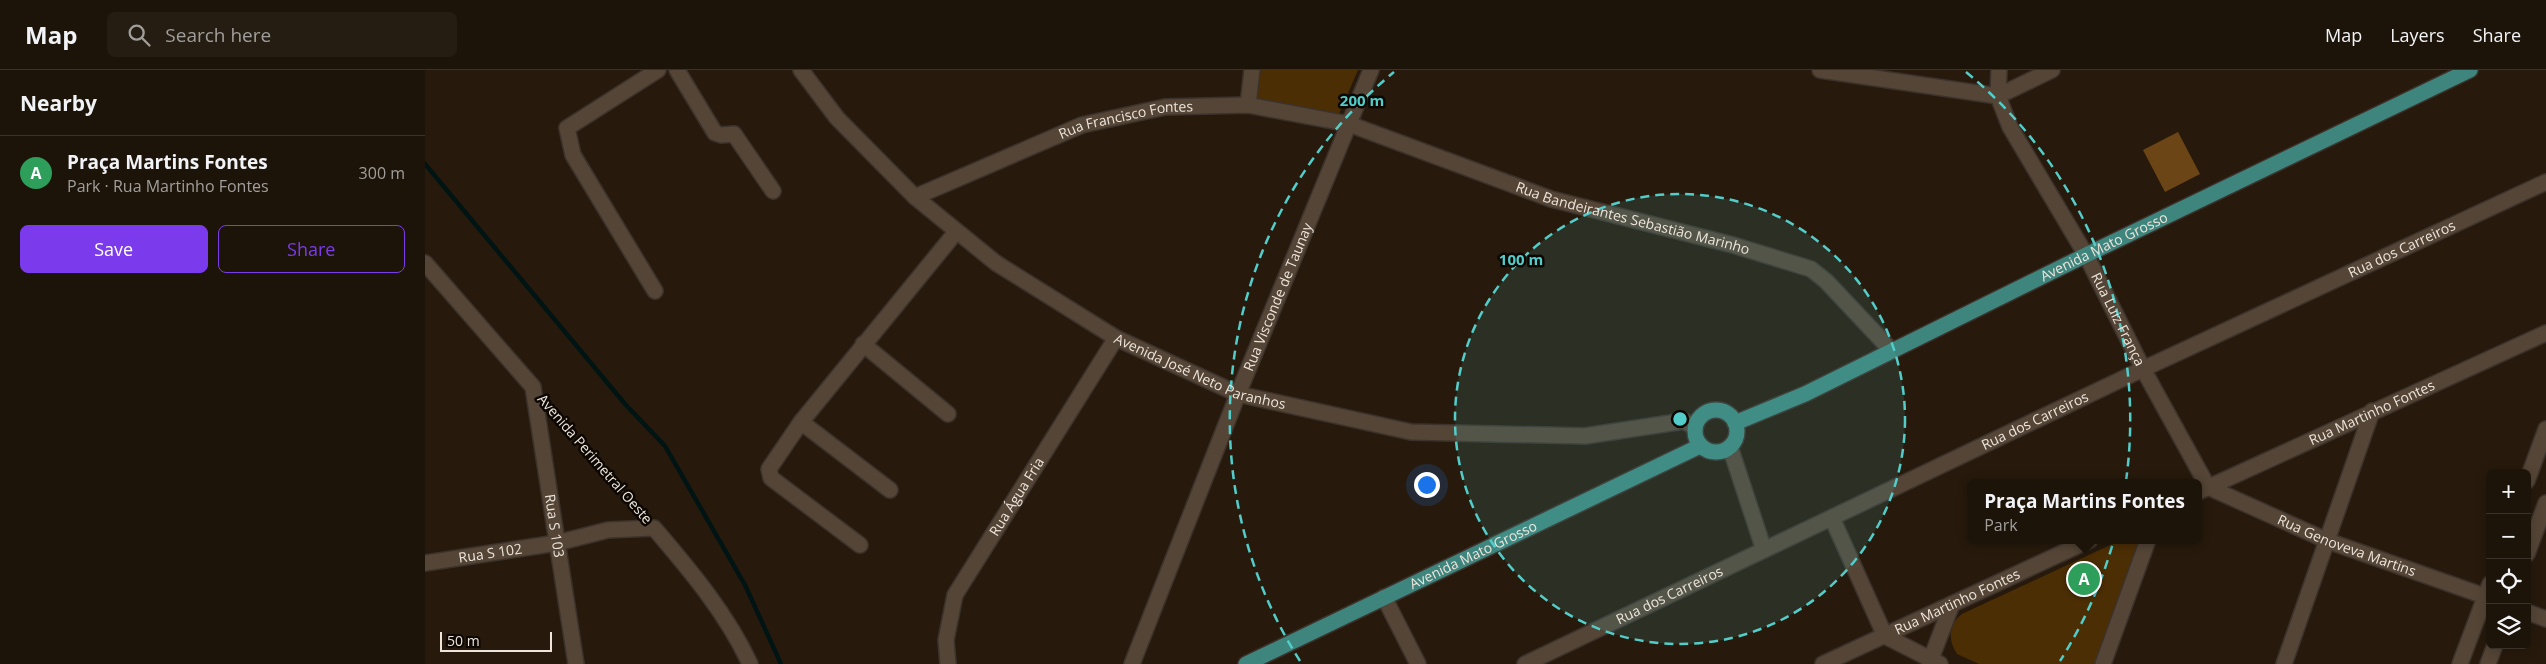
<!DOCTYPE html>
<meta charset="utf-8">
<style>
:root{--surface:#1d1409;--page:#251d12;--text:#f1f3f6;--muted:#a09e9c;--line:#3b332a;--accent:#7c3aed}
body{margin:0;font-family:"Open Sans",sans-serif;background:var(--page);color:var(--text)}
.controls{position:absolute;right:15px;bottom:15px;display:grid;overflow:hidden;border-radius:8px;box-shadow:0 2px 12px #0003}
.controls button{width:45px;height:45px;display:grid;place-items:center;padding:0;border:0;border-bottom:1px solid var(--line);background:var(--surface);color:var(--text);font:25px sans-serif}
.scale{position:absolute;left:15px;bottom:12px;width:112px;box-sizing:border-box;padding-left:5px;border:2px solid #ede4db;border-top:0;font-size:14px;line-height:18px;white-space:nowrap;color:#ede4db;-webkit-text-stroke:4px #0c0703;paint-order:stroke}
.you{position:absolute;left:1001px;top:414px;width:18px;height:18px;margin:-12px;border:4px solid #fff;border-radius:50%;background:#1a73e8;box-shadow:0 0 0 8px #1a73e833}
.badge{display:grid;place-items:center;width:32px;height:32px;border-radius:50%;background:var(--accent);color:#fff;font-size:16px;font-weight:700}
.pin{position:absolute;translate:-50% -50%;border:2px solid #fff;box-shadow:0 1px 5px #0006}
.popup{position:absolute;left:1542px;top:409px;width:235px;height:65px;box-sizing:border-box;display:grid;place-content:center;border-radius:8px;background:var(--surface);filter:drop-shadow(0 1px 4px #0005);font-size:16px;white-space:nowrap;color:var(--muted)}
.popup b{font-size:19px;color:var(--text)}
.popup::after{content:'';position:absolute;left:50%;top:100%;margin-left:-10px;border:10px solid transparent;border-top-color:var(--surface)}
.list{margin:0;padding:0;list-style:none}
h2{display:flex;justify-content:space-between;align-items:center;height:65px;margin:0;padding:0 20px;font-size:21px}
h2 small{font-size:16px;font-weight:400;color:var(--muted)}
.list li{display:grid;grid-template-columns:32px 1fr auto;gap:15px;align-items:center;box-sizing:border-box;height:75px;padding:0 20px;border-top:1px solid var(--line)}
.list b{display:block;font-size:19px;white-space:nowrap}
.list p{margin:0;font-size:16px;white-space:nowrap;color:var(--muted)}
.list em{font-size:16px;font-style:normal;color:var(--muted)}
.actions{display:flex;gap:10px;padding:15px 20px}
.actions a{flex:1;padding:11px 0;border:1px solid var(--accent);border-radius:8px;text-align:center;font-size:18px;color:var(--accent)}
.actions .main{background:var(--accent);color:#fff}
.icon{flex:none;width:28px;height:28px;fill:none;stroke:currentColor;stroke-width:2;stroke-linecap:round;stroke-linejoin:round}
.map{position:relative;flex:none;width:2121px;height:594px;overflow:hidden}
header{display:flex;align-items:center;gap:30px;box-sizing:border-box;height:70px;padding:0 25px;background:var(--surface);border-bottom:1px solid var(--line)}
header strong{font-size:24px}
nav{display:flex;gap:28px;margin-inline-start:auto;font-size:18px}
.search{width:350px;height:45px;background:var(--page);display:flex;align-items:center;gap:12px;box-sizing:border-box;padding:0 18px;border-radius:8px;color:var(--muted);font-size:19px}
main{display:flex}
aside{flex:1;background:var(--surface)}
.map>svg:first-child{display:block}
.green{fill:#4c2e04}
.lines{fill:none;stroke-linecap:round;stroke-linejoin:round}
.stream{stroke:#001413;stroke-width:4.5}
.building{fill:#6b4516}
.minor-casing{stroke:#3c322c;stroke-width:18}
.major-casing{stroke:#3c322c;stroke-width:18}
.path{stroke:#74695d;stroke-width:2.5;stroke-dasharray:5 2.5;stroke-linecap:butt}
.minor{stroke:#544536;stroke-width:15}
.major{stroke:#3e857d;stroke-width:15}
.ring{fill:none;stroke:#53cdca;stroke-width:2.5;stroke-dasharray:9 6}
.labels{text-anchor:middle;stroke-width:5;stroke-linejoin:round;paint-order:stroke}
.street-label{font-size:14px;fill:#ede4db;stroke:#0c0703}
.centre{fill:#53cdca;stroke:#0c0703;stroke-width:2.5}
.ring-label{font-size:15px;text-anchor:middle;font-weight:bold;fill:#53cdca;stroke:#0c0703;stroke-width:5;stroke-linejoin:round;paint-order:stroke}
</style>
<header>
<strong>Map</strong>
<div class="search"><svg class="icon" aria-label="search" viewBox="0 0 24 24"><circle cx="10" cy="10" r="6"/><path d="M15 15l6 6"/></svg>Search here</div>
<nav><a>Map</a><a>Layers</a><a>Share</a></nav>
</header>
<main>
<aside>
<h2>Nearby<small></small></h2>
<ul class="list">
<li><span class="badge" style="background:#2e9e5b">A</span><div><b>Praça Martins Fontes</b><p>Park · Rua Martinho Fontes</p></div><em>300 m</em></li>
</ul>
<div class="actions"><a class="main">Save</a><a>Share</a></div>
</aside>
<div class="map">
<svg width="2121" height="594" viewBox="0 0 2121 594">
<rect width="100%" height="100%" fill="#271a0c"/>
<path class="green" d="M830,0H933L913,46L826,34Z
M1696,470H1719L1676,594H1554L1532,584C1523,570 1523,555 1537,544Z"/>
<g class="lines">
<path class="stream" d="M0,94L200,334L240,376L320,515L356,594"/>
</g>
<path class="building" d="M1753,62L1775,104L1740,122L1718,80Z"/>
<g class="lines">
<g class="minor-casing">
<g id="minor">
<path d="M252,0L290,63L296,65L309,64L348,121"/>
<path id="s1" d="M376,0L412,48L490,127L571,193L691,268L813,324L986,362L1160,366L1259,351L1270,357"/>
<path d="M1395,0L1573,26L1627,0"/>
<path id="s2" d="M1574,0L1573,26L1585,57L1661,185L1718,299L1783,417L1903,471L2065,528"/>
<path d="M823,35L827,0"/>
<path id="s3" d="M490,127L657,55L740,37L823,35L924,54L1126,129L1308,175L1386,199L1401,211L1467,281"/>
<path id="s4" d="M0,193L108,317L151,594"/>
<path d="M230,221L148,85L142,58L233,0"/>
<path d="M438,274L523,344"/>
<path d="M376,352L465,420"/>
<path d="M1305,377L1339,480"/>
<path d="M2102,411L2121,359"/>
<path id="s5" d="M1773,422L2121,263"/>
<path d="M1407,448L1460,566L1515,594"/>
<path d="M435,475L346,408L344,399L376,352L531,162"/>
<path d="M2102,484L2121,433"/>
<path id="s6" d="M0,493L132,473L183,460L229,458C265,500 302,544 325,594"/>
<path d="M959,527L993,594"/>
<path d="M2102,542L2121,549"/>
<path id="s7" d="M523,594L521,570L530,525L691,268"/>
<path id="s8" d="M707,594L813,324L946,0"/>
<path id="s9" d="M1100,594L1718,299L2121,112"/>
<path id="s10" d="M1398,594L1665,470"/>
<path d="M1504,594L1527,534"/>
<path d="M1678,594L1723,470"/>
<path d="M1859,594L1947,341"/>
<path d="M2035,594L2065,514"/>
<path d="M2063,594L2070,575"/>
</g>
</g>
<g class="major-casing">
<g id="major">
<circle cx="1291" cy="361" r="21"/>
<path id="s11" d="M1310,353L1380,324L1661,185L2045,0"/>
<path id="s12" d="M821,594L1275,376"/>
</g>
</g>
<path class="path" d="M127,340L217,444"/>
<use href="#minor" class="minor"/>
<use href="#major" class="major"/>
</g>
<circle cx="1255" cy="349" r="225" fill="#53cdca" fill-opacity=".12"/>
<g class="ring">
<circle cx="1255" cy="349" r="225"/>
<path d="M875 591A450 450 0 0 1 969 2M1541 2A450 450 0 0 1 1635 591"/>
</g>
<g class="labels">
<g class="street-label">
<text dy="5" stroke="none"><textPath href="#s3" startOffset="226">Rua Francisco Fontes</textPath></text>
<text dy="5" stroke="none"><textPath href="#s3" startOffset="752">Rua Bandeirantes Sebastião Marinho</textPath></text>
<text dy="5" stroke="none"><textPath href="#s11" startOffset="409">Avenida Mato Grosso</textPath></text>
<text dy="5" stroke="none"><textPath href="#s9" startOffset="970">Rua dos Carreiros</textPath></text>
<text dy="5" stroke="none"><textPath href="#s8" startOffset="395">Rua Visconde de Taunay</textPath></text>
<text dy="5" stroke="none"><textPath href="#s2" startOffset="280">Rua Luiz França</textPath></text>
<text dy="5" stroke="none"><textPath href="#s1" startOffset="508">Avenida José Neto Paranhos</textPath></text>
<text dy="5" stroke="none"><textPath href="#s5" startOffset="191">Rua Martinho Fontes</textPath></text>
<text dy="5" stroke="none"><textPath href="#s9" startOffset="565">Rua dos Carreiros</textPath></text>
<text transform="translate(170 389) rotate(49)" y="5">Avenida Perimetral Oeste</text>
<text dy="5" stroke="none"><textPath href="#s7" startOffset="186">Rua Água Fria</textPath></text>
<text dy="5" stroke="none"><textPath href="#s4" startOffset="305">Rua S 103</textPath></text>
<text dy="5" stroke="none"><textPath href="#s2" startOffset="621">Rua Genoveva Martins</textPath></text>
<text dy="5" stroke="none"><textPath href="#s6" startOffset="66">Rua S 102</textPath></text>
<text dy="5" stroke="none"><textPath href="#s12" startOffset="252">Avenida Mato Grosso</textPath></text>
<text dy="5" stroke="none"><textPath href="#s9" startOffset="160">Rua dos Carreiros</textPath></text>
<text dy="5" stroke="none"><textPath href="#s10" startOffset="148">Rua Martinho Fontes</textPath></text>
</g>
</g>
<circle cx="1255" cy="349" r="8" class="centre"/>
<g class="ring-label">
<text x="937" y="36">200 m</text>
<text x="1096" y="195">100 m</text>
</g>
</svg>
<div class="controls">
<button>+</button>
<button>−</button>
<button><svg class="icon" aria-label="locate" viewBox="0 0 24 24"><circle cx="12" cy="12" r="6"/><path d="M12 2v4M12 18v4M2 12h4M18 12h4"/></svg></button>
<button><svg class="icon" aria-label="layers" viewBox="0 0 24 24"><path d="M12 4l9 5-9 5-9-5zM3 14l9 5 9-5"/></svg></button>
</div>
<div class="scale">50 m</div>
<div class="you"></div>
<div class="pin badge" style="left:1659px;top:509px;background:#2e9e5b">A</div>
<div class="popup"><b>Praça Martins Fontes</b>Park</div>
</div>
</main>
